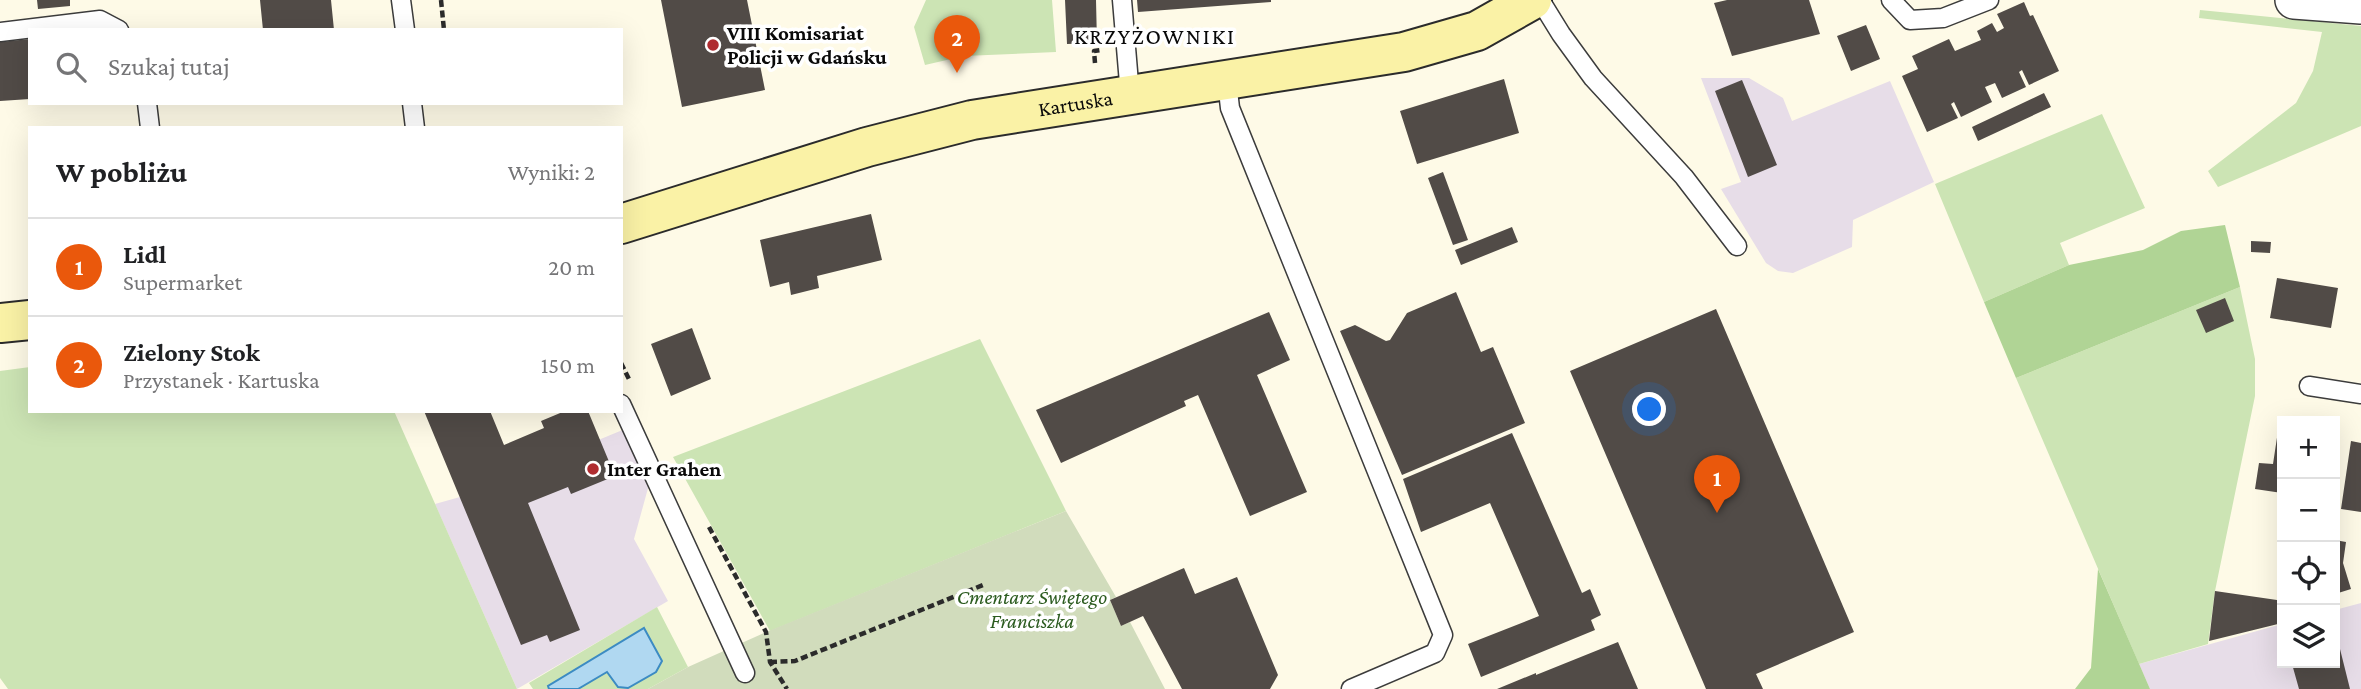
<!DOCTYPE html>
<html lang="pl">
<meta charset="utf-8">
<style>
:root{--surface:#fff;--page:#f2f2f2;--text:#202124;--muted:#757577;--line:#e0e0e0;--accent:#ea580c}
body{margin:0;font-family:"Crimson Pro",serif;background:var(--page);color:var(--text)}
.controls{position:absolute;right:21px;bottom:21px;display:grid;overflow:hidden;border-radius:0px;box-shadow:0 7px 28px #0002}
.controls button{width:63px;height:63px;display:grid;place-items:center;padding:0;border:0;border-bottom:2px solid var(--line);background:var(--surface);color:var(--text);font:35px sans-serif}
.you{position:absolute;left:1650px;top:410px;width:24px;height:24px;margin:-18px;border:5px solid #fff;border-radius:50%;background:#1a73e8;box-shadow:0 0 0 10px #1a73e833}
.badge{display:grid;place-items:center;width:46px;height:46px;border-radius:50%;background:var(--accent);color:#fff;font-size:23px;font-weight:700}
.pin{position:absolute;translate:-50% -58px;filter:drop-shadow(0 2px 4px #0008)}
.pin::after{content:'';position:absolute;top:37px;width:24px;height:21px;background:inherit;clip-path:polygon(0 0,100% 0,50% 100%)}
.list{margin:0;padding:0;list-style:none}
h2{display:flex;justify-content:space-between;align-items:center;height:91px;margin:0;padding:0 28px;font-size:30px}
h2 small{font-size:23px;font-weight:400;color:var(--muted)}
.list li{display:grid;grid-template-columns:46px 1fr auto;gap:21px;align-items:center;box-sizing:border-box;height:98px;padding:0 28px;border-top:2px solid var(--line)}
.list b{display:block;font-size:26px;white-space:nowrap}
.list p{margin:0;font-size:23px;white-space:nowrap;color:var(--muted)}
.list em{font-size:23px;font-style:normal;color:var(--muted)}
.icon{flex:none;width:38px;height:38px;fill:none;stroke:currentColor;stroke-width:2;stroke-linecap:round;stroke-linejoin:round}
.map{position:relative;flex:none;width:2361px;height:689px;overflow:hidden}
.search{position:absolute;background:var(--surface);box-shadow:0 7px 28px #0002;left:28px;top:28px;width:595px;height:77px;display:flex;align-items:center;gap:18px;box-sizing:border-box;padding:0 24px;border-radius:0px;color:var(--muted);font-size:26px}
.panel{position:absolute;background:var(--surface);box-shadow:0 7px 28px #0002;left:28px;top:126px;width:595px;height:287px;border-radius:0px}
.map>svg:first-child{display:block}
.industrial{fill:#e7dde8}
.green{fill:#cce4b4}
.forest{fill:#b0d495}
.cemetery{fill:#d1dcbc}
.water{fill:#b0d8f1;stroke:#3c8bc3;stroke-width:2}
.building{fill:#514b47}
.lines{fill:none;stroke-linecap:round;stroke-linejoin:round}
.lane-casing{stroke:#3c3c3c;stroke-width:21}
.street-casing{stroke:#3c3c3c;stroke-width:40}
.secondary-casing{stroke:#2b2b2b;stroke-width:42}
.path{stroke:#2b2b2b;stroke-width:4.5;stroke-dasharray:7 3.5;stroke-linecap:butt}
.lane{stroke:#fff;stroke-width:18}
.street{stroke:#fff;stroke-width:37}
.secondary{stroke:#faf2a6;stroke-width:38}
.poi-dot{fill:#af2c30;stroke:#fff;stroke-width:2.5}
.labels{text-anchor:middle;stroke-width:7;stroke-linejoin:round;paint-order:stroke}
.poi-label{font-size:21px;font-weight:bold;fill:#090909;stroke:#fff;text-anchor:start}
.street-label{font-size:21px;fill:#090909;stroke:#fff}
.park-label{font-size:21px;font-style:italic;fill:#2b5b1f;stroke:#fff}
.neighbourhood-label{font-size:23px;letter-spacing:2px;fill:#090909;stroke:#fff}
</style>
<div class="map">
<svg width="2361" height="689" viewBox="0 0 2361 689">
<rect width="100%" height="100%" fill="#fefae7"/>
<path class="industrial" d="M1701,78H1749L1783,98L1792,121L1890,81L1934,182L1853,220L1852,247L1793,273L1778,271L1766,263L1721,189L1741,182Z
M625,429L650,481L634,539L668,601L517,689L435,504L460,497Z
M2361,603V689H2150L2139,664L2282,624V663H2335V610Z"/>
<path class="green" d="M926,0H1052L1056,52L964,56L925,65L914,27Z
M2200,10L2361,26V126L2218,187L2208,171L2296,103L2313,71L2322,32L2199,18Z
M2102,114L2145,208L2060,243L2069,265L1984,302L1935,184Z
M2240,287L2255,359V396L2215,591L2208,644L2139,664L2016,378Z
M980,339L1066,511L770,631L673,457Z
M30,367V411H394L517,689H8L0,678V371Z
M657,607L688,667L648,689H533L529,683Z"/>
<path class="forest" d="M2225,225L2240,287L2016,378L1984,302L2069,265L2143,250L2181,231Z
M2098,569L2150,689H2075L2091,668Z"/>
<path class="cemetery" d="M1066,511L1116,597L1110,600L1121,626L1130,622L1165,689H648L688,667L766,632Z"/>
<path class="water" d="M644,628L662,661L656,672L628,688L618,687L607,672L578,689H549L548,686Z"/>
<path class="building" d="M37,0H70V6L38,9Z
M260,0H331L334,30H263Z
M661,0H747L765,90L682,107Z
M1065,0H1096L1097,43L1067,44Z
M1137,0H1271V2L1138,12Z
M1727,0H1809L1820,34L1732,56L1714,3Z
M2024,2L2030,16L2033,15L2059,71L2029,85L2022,70L2019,72L2026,87L2002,98L1995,83L1985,87L1992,102L1961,117L1954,102L1951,104L1958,118L1927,132L1902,76L1918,69L1912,56L1949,39L1955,51L1981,40L1977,31L1992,23L1997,32L2004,28L1997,14Z
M1866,25L1880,59L1851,71L1837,36Z
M30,39V99L0,101V42Z
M1504,79L1519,133L1417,164L1400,111Z
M1742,80L1777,165L1748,177L1715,91Z
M2044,93L2051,107L1978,141L1972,127Z
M1443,172L1468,240L1453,245L1428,178Z
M871,214L882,260L817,276L819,288L791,295L789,282L770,287L760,240Z
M1512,227L1518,242L1461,265L1455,250Z
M2251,241L2271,242L2270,253L2251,252Z
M2277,278L2338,288L2331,328L2270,318Z
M1456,292L1481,352L1493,347L1525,423L1402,475L1340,331L1355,325L1386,341L1390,340L1407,313Z
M2225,298L2234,321L2206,333L2196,310Z
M1716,309L1854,632L1756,674L1763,689H1706L1570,371Z
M1269,312L1290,360L1257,375L1307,492L1250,516L1198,395L1184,401L1186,406L1061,463L1036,410Z
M692,328L711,379L671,396L651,344Z
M424,411H490L504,445L544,428L541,421L565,411H588L615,476L571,494L568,487L528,503L580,630L550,642L547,635L521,645Z
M2278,431H2282V493L2255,489L2259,463L2273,464Z
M1512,433L1582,593L1590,589L1601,615L1591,620L1595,630L1481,677L1468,644L1539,616L1490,503L1421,532L1403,479Z
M2351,441L2361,443V512L2341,509Z
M2335,540L2346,542L2343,563L2351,589L2335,594Z
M1184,568L1195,594L1237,577L1278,675L1270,689H1182L1143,616L1121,626L1110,600Z
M2281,577L2282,623L2209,641L2215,591L2277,600Z
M1618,642L1638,689H1497L1536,673V675Z
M2339,645L2350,689H2299L2292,664L2335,663V646Z"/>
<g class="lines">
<g class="lane-casing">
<path id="lane" d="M401,0L405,30
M1122,0L1130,95
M1540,0L1561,34L1593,78L1684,177L1737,246
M1891,0L1910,20L1943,18L1989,0
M0,32L100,20L119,30
M1227,82L1230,108L1443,635L1435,653L1351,689
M147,103L150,128
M412,103L415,128
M2309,386L2361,394
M621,404L745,673"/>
</g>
<g class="street-casing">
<path id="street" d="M2294,0L2361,5"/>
</g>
<g class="secondary-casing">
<g id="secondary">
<path id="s1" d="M621,224L867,147L972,120L1404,52L1477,31L1532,0"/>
<path d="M0,323L30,320"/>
</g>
</g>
<path class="path" d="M441,0L444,30
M1095,63L1094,51L1101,50
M621,363L630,381
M709,527L766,632L770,662L787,689
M770,662L795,661L983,585"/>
<use href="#lane" class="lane"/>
<use href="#street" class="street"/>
<use href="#secondary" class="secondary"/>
</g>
<g class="poi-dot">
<circle cx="713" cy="45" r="7"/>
<circle cx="593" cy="469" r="7"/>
</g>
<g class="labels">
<g class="poi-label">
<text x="727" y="40">VIII Komisariat<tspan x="727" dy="24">Policji w Gdańsku</tspan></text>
<text x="607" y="476">Inter Grahen</text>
</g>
<g class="street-label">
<text dy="7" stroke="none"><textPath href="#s1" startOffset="471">Kartuska</textPath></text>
</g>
<g class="park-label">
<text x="1032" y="604">Cmentarz Świętego<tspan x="1032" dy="24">Franciszka</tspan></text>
</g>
<g class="neighbourhood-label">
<text x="1155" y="44">KRZYŻOWNIKI</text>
</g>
</g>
</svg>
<div class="controls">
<button>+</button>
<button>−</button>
<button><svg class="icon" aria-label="locate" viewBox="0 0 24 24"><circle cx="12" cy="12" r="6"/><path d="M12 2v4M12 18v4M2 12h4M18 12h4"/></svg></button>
<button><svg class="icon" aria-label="layers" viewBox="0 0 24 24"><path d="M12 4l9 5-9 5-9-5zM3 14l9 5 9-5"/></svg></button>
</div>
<div class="you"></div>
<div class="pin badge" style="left:1717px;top:513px">1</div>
<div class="pin badge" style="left:957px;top:73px">2</div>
<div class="search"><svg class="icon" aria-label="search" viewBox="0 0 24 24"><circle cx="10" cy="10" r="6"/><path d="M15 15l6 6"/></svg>Szukaj tutaj</div>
<section class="panel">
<h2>W pobliżu<small>Wyniki: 2</small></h2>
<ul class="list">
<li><span class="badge">1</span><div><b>Lidl</b><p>Supermarket</p></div><em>20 m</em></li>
<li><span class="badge">2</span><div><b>Zielony Stok</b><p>Przystanek · Kartuska</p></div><em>150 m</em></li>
</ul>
</section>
</div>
